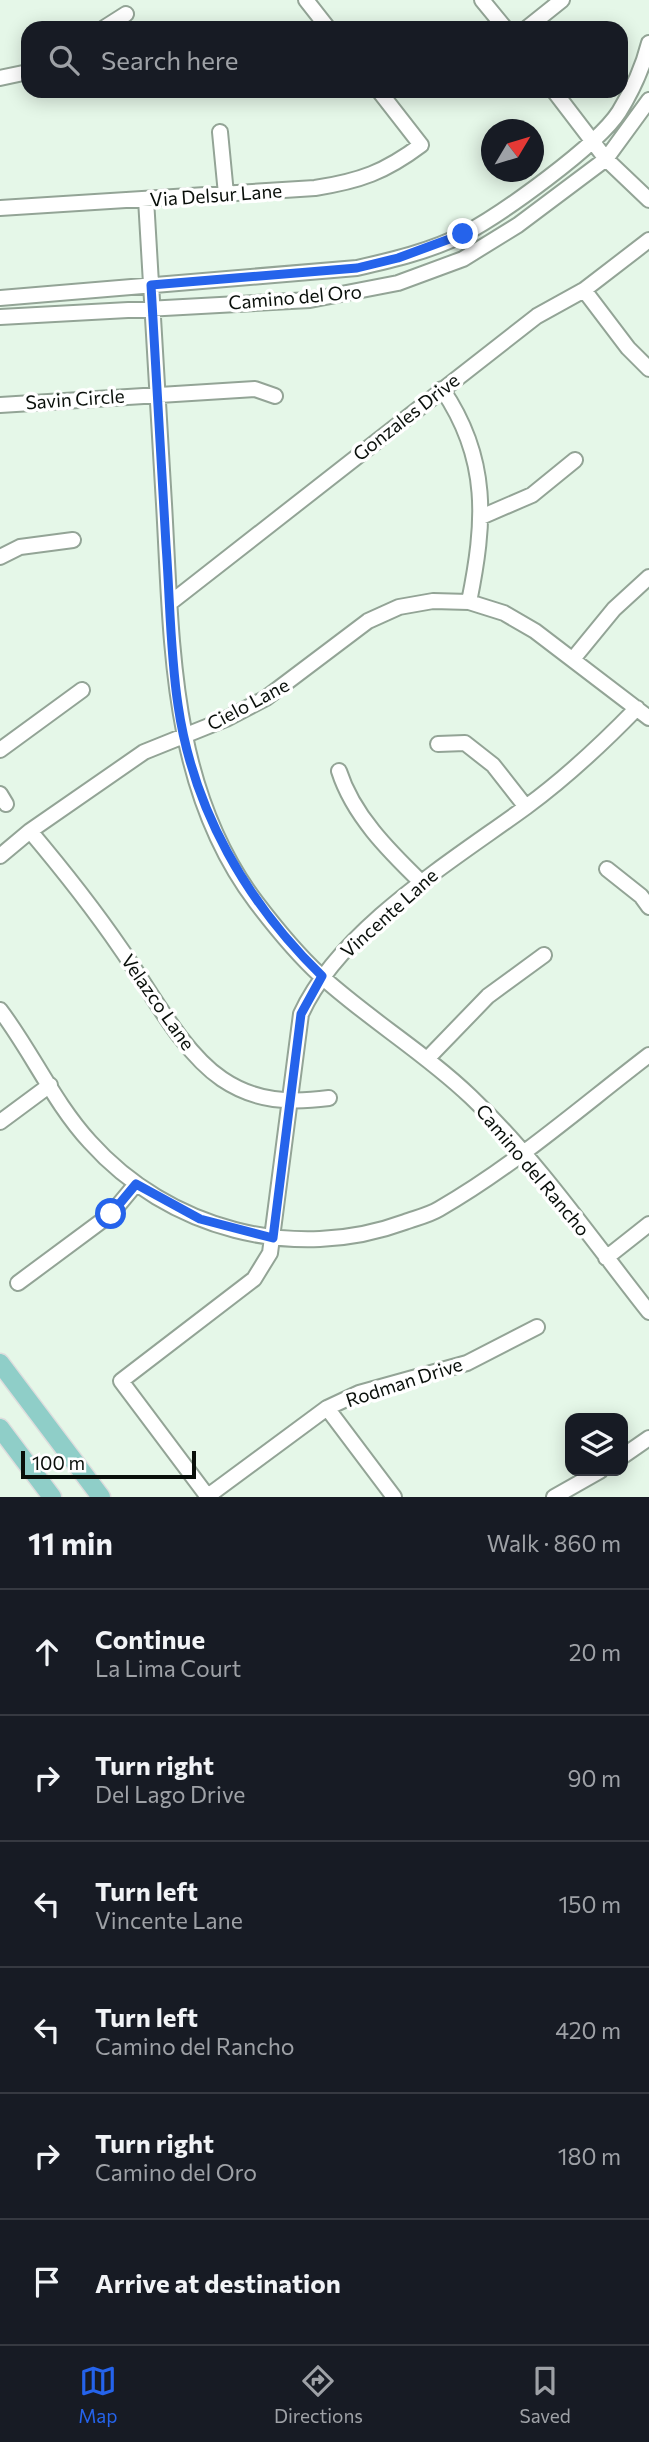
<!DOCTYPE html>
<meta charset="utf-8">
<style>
:root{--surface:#171b24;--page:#242831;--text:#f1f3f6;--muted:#9ea1a6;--line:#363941;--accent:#2563eb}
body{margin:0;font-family:Commissioner,sans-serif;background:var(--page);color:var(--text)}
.controls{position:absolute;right:21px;bottom:21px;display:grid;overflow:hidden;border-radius:14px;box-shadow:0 4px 18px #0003}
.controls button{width:63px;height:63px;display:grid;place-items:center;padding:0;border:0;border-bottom:2px solid var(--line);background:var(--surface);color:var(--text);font:35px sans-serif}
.compass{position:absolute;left:481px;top:119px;width:63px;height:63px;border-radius:50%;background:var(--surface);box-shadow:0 4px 18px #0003;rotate:52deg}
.scale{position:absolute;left:21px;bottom:18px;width:175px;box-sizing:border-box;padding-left:7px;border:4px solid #090f0a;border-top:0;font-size:19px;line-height:24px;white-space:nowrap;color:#090f0a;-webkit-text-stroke:5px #fff;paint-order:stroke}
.stop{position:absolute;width:21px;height:21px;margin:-16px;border:5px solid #2563eb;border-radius:50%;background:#fff}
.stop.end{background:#2563eb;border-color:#fff;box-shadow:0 2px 7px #0008}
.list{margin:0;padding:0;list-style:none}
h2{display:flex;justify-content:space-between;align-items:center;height:91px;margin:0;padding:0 28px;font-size:30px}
h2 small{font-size:23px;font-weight:400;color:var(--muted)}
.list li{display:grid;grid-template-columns:46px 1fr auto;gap:21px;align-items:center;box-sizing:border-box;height:126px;padding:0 28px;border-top:2px solid var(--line)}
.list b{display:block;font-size:26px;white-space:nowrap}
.list p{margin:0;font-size:23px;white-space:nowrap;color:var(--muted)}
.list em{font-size:23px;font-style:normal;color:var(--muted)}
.icon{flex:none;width:38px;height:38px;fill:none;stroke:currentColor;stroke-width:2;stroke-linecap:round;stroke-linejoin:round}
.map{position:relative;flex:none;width:649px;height:1497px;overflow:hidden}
.search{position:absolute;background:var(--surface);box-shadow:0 4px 18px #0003;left:21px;right:21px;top:21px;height:77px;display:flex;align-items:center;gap:18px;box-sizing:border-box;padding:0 24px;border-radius:21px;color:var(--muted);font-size:26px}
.sheet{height:847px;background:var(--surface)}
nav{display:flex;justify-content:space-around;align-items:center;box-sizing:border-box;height:98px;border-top:2px solid var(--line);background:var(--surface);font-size:19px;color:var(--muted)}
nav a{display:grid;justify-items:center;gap:4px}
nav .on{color:var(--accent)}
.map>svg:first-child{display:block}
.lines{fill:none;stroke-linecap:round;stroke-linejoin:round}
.minor-casing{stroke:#93a496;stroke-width:18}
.major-casing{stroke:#ddd;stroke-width:21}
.minor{stroke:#fff;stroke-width:14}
.major{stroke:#8fcec8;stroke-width:18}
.route{stroke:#2563eb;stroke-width:9}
.labels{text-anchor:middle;stroke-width:7;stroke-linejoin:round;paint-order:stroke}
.street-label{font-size:19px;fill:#090f0a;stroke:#fff}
</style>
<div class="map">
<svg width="649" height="1497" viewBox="0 0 649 1497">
<rect width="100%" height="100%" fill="#e5f7e8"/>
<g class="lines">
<g class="minor-casing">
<path id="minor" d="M306,0L328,28
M482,0L505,28
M104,28L126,14
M527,28L562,0
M0,78L28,72
M554,91L606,159L649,200
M220,132L226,194
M146,199C152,300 158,402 164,504C172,640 169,787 256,902C275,927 296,953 320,975C368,1019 424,1052 471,1097C538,1161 592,1240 649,1312
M0,208L315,188C360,181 385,172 421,145L379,91
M584,290L628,348L649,369
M0,298L357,268C392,260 431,251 464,234C502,214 597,146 619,112C632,91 643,67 649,43
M0,317L310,300L398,283L463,259L518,225L606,159L649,100
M442,389C490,459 485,523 469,602
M0,405L255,389L275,396
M481,517L532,495L575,460
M0,557L20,547L73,540
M170,603L537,316L584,290L649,240
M573,659L614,609L649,577
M438,744L465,743L493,765L526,807
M0,750L82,690
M339,771C353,815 388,850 421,882
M0,794L6,804
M30,831C62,869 93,908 121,949C150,990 181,1051 222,1079C256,1102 290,1103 329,1098
M0,856L30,831L144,752L226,719L266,698L368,621L399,607L433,601L469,602L504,613L535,631L649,718
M607,869L641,896L649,907
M0,1010C32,1052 54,1103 90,1142C168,1229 294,1263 405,1222C416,1218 429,1215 439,1209C514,1166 581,1107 649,1055
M428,1058L488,996L544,955
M0,1122L50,1085
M606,1258L649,1224
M18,1283L111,1214L136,1184
M327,1408L394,1497
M623,1456L649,1438
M208,1496L327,1408L359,1393L467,1363L537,1327
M208,1497L121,1381L254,1279L270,1253L301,1014C340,929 452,861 526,807C567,777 602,744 637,708
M554,1497L600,1471"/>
</g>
<g class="major-casing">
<path id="major" d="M0,1363L101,1497
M0,1428L52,1497"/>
</g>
<use href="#minor" class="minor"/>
<use href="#major" class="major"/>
</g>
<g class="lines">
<path class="route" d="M111,1214L136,1184L200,1219L273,1238L301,1014L322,976C247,903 193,810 178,705C170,652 170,598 166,545C161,459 156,372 151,285L357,268L398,258L463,234"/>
</g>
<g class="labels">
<g class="street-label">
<text transform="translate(216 195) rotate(-4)" y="7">Via Delsur Lane</text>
<text transform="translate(295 297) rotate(-5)" y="7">Camino del Oro</text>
<text transform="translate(75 399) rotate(-4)" y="7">Savin Circle</text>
<text transform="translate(406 417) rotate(-38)" y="7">Gonzales Drive</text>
<text transform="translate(248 704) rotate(-28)" y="7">Cielo Lane</text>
<text transform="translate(389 913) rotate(-42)" y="7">Vincente Lane</text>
<text transform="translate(158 1002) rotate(55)" y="7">Velazco Lane</text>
<text transform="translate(533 1170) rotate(50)" y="7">Camino del Rancho</text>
<text transform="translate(404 1382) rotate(-18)" y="7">Rodman Drive</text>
</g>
</g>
</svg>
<div class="controls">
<button><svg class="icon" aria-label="layers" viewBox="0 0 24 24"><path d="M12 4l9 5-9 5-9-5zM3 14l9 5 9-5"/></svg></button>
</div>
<svg class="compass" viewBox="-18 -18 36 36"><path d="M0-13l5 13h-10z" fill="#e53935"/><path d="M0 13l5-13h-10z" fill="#9ea1a6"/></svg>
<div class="scale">100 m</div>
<div class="stop" style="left:111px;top:1214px"></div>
<div class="stop end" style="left:463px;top:234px"></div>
<div class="search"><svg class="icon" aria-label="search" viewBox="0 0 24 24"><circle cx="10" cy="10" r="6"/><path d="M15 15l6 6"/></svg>Search here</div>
</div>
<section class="sheet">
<h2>11 min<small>Walk · 860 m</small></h2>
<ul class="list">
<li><svg class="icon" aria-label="ahead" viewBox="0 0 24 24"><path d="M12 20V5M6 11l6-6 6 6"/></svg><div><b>Continue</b><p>La Lima Court</p></div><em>20 m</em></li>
<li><svg class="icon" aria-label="right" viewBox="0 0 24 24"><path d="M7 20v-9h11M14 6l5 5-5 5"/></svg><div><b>Turn right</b><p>Del Lago Drive</p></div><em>90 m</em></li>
<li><svg class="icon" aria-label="left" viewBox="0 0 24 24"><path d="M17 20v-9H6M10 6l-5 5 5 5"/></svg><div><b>Turn left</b><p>Vincente Lane</p></div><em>150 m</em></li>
<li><svg class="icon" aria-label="left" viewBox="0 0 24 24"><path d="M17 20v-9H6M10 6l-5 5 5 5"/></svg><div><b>Turn left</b><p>Camino del Rancho</p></div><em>420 m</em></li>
<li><svg class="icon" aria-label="right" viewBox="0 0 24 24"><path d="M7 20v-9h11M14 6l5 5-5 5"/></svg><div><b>Turn right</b><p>Camino del Oro</p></div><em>180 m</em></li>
<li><svg class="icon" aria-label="arrive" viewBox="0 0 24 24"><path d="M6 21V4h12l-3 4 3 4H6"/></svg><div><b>Arrive at destination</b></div></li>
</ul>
</section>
<nav>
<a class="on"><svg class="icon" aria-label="map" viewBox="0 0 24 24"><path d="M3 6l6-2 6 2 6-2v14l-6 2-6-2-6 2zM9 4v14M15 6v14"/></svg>Map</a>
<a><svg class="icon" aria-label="directions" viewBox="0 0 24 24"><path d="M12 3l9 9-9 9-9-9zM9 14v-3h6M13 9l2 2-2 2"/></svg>Directions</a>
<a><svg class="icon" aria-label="saved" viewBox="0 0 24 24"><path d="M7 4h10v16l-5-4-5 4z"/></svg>Saved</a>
</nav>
